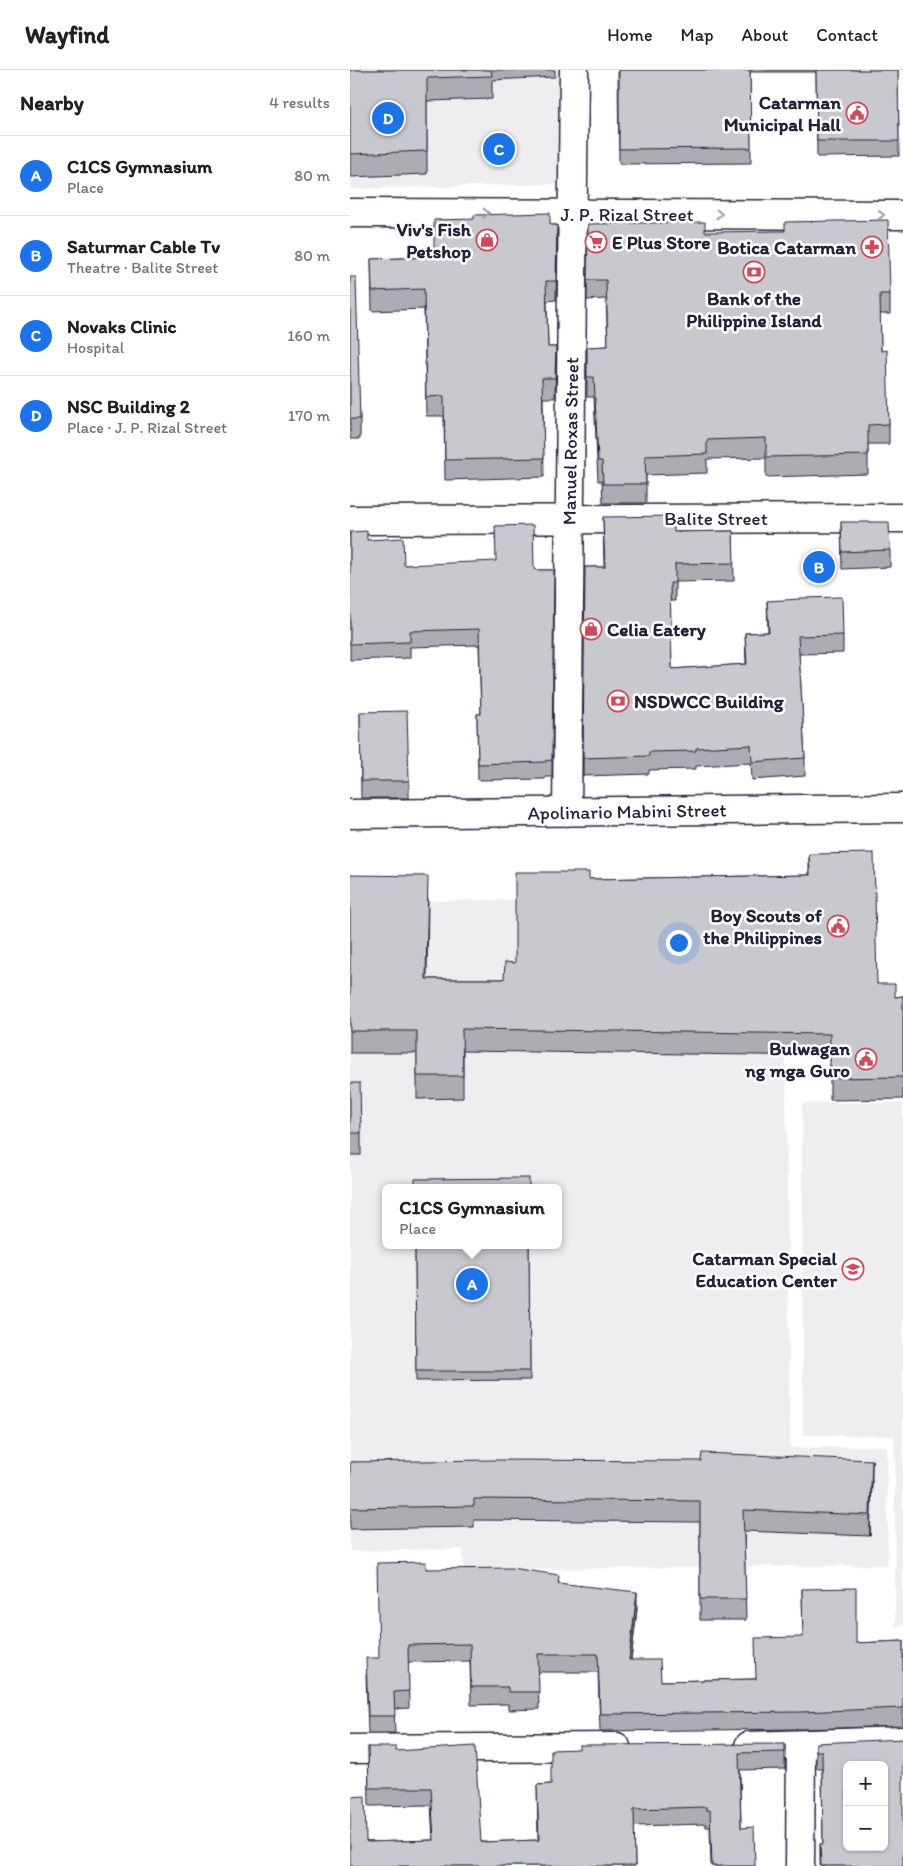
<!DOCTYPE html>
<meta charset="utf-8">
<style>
:root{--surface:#fff;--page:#f6f6f6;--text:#202124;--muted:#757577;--line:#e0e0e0;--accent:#1a73e8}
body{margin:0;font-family:Itim,sans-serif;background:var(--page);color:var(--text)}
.controls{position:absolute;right:15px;bottom:15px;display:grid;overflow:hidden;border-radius:8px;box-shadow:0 1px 4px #0004}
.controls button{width:45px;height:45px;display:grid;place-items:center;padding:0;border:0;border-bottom:1px solid var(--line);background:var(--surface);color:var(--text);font:25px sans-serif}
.you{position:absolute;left:328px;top:872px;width:18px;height:18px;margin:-12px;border:4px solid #fff;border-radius:50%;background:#1a73e8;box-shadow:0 0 0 8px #1a73e833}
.badge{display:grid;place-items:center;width:32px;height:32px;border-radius:50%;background:var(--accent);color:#fff;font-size:16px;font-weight:700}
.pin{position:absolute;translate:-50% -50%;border:2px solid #fff;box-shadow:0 1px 5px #0006}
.popup{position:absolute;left:32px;top:1114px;width:180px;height:65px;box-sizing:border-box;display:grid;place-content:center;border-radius:8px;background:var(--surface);filter:drop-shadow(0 1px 4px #0005);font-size:16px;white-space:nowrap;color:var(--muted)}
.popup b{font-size:19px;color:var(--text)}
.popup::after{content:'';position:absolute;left:50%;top:100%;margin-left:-10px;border:10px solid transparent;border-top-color:var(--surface)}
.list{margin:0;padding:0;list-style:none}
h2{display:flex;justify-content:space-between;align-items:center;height:65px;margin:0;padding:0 20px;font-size:21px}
h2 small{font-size:16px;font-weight:400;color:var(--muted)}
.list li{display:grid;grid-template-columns:32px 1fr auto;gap:15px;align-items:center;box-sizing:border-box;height:80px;padding:0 20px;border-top:1px solid var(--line)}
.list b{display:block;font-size:19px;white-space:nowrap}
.list p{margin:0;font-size:16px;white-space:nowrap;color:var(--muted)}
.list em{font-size:16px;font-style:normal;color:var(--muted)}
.map{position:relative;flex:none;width:553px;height:1796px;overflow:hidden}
header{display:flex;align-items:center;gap:30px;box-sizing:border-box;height:70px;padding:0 25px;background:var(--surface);border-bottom:1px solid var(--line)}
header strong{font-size:24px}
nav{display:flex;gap:28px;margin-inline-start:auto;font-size:18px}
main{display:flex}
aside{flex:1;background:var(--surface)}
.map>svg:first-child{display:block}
.built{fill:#eeeef1;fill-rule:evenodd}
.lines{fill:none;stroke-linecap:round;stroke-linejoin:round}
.street-casing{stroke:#22223b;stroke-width:31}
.secondary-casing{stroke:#22223b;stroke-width:31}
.street{stroke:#fff;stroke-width:28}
.secondary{stroke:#fff;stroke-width:28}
.wall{fill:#acacb2;stroke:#22223b}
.shaded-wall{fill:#8c8c91;stroke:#22223b}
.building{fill:#c8c8cf;stroke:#22223b;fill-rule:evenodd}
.oneway{stroke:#9c9ca7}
.labels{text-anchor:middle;stroke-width:5;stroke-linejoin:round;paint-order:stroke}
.poi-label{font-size:19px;font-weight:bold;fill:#22223b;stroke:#fff;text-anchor:end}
.street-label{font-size:19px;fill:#22223b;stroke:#fff}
</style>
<header>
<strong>Wayfind</strong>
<nav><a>Home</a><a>Map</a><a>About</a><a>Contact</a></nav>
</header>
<main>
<aside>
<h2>Nearby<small>4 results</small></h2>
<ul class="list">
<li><span class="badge">A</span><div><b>C1CS Gymnasium</b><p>Place</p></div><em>80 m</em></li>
<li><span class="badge">B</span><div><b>Saturmar Cable Tv</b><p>Theatre · Balite Street</p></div><em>80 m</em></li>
<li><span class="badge">C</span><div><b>Novaks Clinic</b><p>Hospital</p></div><em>160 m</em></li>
<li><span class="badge">D</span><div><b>NSC Building 2</b><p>Place · J. P. Rizal Street</p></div><em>170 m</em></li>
</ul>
</aside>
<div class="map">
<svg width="553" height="1796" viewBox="0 0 553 1796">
<rect width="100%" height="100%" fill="#fff"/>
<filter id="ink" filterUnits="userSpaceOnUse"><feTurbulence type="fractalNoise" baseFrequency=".02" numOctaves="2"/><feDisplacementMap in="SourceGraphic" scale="10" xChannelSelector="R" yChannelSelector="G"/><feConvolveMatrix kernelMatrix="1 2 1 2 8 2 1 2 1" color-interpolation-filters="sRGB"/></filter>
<g filter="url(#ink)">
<path class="built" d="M0,0H210L212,114L0,119Z
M434,826L440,1378L537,1376L538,1495L114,1500L113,1479L0,1481V832ZM36,1118H208V1175H36Z
M452,1033H553V1556H545V1366L453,1365Z"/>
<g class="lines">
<g class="street-casing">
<path id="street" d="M0,450L553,448
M217,742L224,0
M0,744L553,738
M399,1676L553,1671
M0,1679L266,1677
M450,1796L451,1675"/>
</g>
<g class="secondary-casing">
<path id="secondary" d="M0,143L553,145"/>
</g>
<use href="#street" class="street"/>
<use href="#secondary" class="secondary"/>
</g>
<path class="wall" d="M0,0H205V7L142,10V29L77,31V104L0,107Z
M268,0H548L549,86L467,87L466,2H400L401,93L269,94Z
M238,154L355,162L540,224V244H530L531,281L539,354V374H518V404L416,407V388L357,389V403L296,405V433H253L252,411H248L244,327H237V277L258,276L256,229L237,230Z
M200,155H207L206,230L197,231L198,277H206L205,328H193L194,407L95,410L94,346H76L74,239L22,241L21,189L84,187Z
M0,207L10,349V369H0Z
M253,447L324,462L383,461L384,511L325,512V531H320L322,599L396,594L395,563L418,562L417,531L493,565V583L449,584L455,688V706L402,710L401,693L346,696V699L299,700V704L233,706L235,497H254Z
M491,452L540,480V497L492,499Z
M0,462L17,470L54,495L184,497L186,500H204L202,707H195V709L128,710L127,644H131L129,575L60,577V588L0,590Z
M10,642L59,711V728H11Z
M459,784L527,914L545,927L553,926V1029L480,1030V986L113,981V1028L67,1029V983H0V805L78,828L77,909H154L165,893L239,809L459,805Z
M0,1013L11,1063V1085H0Z
M65,1175H179L180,1310L66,1311Z
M0,1392L522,1411L520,1466L394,1461L396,1550H350V1452L124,1450V1457L0,1459Z
M76,1499L209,1513L287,1539L281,1590L311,1611L405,1609L453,1567L452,1519L506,1573L553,1571V1656L451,1659L250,1661L248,1602H188L189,1639L158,1640V1634L121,1635L120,1591L58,1592L59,1638L44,1639L45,1663H18L16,1605L29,1588Z
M466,1673L553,1796H470V1774H473L472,1698H466Z
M435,1674V1699L390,1700L391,1758L405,1796H361L360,1757H356V1754L284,1756L285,1796H0L16,1771L18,1772L83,1770L81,1735L19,1736L18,1677L46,1681L131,1772L188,1770L187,1715L201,1714Z"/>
<path class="shaded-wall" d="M522,1390V1411L520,1466V1445Z
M287,1522V1539L279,1608V1590Z"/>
<path class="building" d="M0,0H141L142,6L77,8V81L0,84Z
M269,0H400L401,78L269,79Z
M466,0H548L549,71H467Z
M200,143V155H207L206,211H196L198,277H206L205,308H192L194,388L95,390L94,326L76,327L74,219L22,221L21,189L84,187V150L124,149V145Z
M538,150L540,224H530L531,281L537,280L539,354L518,355V385L416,387V368L357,370V384L295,386L296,414H253L252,391H248L244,307H237V277L258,276L256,210H237L238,154L355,152V162L435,161V152Z
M0,207H6L10,349H0Z
M324,446V462L383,461L384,493L325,494V513H320L322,599L397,594L395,563L419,562L417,531L450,529V528L492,527L493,565L448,566L455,688L402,692L401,675L346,678V681L299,682V686L233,688L235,497H255L253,447Z
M491,452H539L540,480L492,482Z
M183,455L184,497L186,500H204L202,690L195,691V692L128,694L127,644H131L129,559L60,561V572L0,574V462L17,461V470L53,468L54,495L146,491L145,456Z
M57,641L59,711H11L10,642Z
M524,783L527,914H545V927L553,926V1007L480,1008V964L112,959L113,1006H67V961H0V805L78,806L76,909H154L155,892L165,893V802H239V809L460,805L459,784Z
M0,1013H10L11,1063H0Z
M179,1108V1118H65V1109Z
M65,1175H179L180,1301H66Z
M352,1383L522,1390L520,1445L393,1440L396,1529H350V1431L124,1429V1436L0,1438V1392L144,1390L351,1391Z
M76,1492V1499L161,1498L209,1505L208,1513L287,1522L279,1590H310L311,1611L406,1609L405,1568L453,1567L452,1519L506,1518V1573L553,1571V1638L451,1642L250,1644L248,1584H188L189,1622H158V1617H121L120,1574L58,1575L59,1621L44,1622L45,1646H18L16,1588H29L27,1493Z
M553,1669V1796H471L470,1774H473L472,1681H466V1673ZM497,1695H534V1777H497Z
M435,1674V1682L389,1683L391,1758L404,1757L405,1796H362L360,1740H356V1737L284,1739L285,1796H0V1727L15,1726L16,1771L18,1772L84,1770L81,1718H19L18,1677H46V1681L125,1676L131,1772L189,1770L187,1715L201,1714V1680L229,1679V1675Z"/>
<defs><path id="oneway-chevron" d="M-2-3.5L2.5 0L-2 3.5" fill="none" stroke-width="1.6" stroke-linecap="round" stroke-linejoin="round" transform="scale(1.25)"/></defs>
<g class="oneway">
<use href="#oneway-chevron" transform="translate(136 143)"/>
<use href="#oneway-chevron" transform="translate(369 144)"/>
<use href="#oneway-chevron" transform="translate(531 145)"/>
</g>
</g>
<defs>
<g id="civic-ring" transform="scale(1.125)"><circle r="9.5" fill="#fff" stroke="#d1495b" stroke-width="1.5"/><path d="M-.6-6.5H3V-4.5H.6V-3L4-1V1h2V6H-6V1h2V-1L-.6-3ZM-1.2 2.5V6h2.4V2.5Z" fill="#d1495b"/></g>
<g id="shop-ring" transform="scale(1.125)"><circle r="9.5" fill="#fff" stroke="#d1495b" stroke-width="1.5"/><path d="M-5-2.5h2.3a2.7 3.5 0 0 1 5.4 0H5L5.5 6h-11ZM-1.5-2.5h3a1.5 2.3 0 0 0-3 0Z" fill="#d1495b"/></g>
<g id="supermarket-ring" transform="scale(1.125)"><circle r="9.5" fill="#fff" stroke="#d1495b" stroke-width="1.5"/><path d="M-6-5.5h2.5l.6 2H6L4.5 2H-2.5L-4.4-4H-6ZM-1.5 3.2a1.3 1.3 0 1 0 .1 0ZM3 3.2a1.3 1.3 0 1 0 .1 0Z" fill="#d1495b"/></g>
<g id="pharmacy-ring" transform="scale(1.125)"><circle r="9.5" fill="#fff" stroke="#d1495b" stroke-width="1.5"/><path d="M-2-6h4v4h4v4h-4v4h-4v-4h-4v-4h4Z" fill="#d1495b"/></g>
<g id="bank-ring" transform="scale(1.125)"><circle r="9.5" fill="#fff" stroke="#d1495b" stroke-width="1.5"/><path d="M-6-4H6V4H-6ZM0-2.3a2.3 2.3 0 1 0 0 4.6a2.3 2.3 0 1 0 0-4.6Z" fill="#d1495b"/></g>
<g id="school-ring" transform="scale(1.125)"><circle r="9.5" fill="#fff" stroke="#d1495b" stroke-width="1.5"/><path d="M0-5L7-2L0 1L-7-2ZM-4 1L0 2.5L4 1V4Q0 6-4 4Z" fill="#d1495b"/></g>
</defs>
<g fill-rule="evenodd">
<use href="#civic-ring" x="507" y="43"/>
<use href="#shop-ring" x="137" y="170"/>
<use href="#supermarket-ring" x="246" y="172"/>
<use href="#pharmacy-ring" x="522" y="177"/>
<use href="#bank-ring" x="404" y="202"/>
<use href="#shop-ring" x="241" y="559"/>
<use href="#bank-ring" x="268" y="631"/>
<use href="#civic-ring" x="488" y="856"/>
<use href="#civic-ring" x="516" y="989"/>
<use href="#school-ring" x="503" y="1199"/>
</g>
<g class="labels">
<g class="poi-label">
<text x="491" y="39">Catarman<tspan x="491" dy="22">Municipal Hall</tspan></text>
<text x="121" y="166">Viv's Fish<tspan x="121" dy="22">Petshop</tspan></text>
<text x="262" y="179" text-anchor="start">E Plus Store</text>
<text x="506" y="184">Botica Catarman</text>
<text x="404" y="235" text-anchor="middle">Bank of the<tspan x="404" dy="22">Philippine Island</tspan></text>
<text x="257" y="566" text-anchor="start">Celia Eatery</text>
<text x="284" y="638" text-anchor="start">NSDWCC Building</text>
<text x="472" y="852">Boy Scouts of<tspan x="472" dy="22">the Philippines</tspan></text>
<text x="500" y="985">Bulwagan<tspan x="500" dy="22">ng mga Guro</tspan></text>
<text x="487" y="1195">Catarman Special<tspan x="487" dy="22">Education Center</tspan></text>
</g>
<g class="street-label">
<text x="277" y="151">J. P. Rizal Street</text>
<text transform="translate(220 371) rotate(-89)" y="7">Manuel Roxas Street</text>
<text x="366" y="455">Balite Street</text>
<text transform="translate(277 741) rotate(-1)" y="7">Apolinario Mabini Street</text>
</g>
</g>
</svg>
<div class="controls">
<button>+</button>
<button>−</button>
</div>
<div class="you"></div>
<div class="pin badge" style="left:122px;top:1214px">A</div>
<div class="popup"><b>C1CS Gymnasium</b>Place</div>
<div class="pin badge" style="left:469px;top:497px">B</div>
<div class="pin badge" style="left:149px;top:79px">C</div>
<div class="pin badge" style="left:38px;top:48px">D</div>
</div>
</main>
